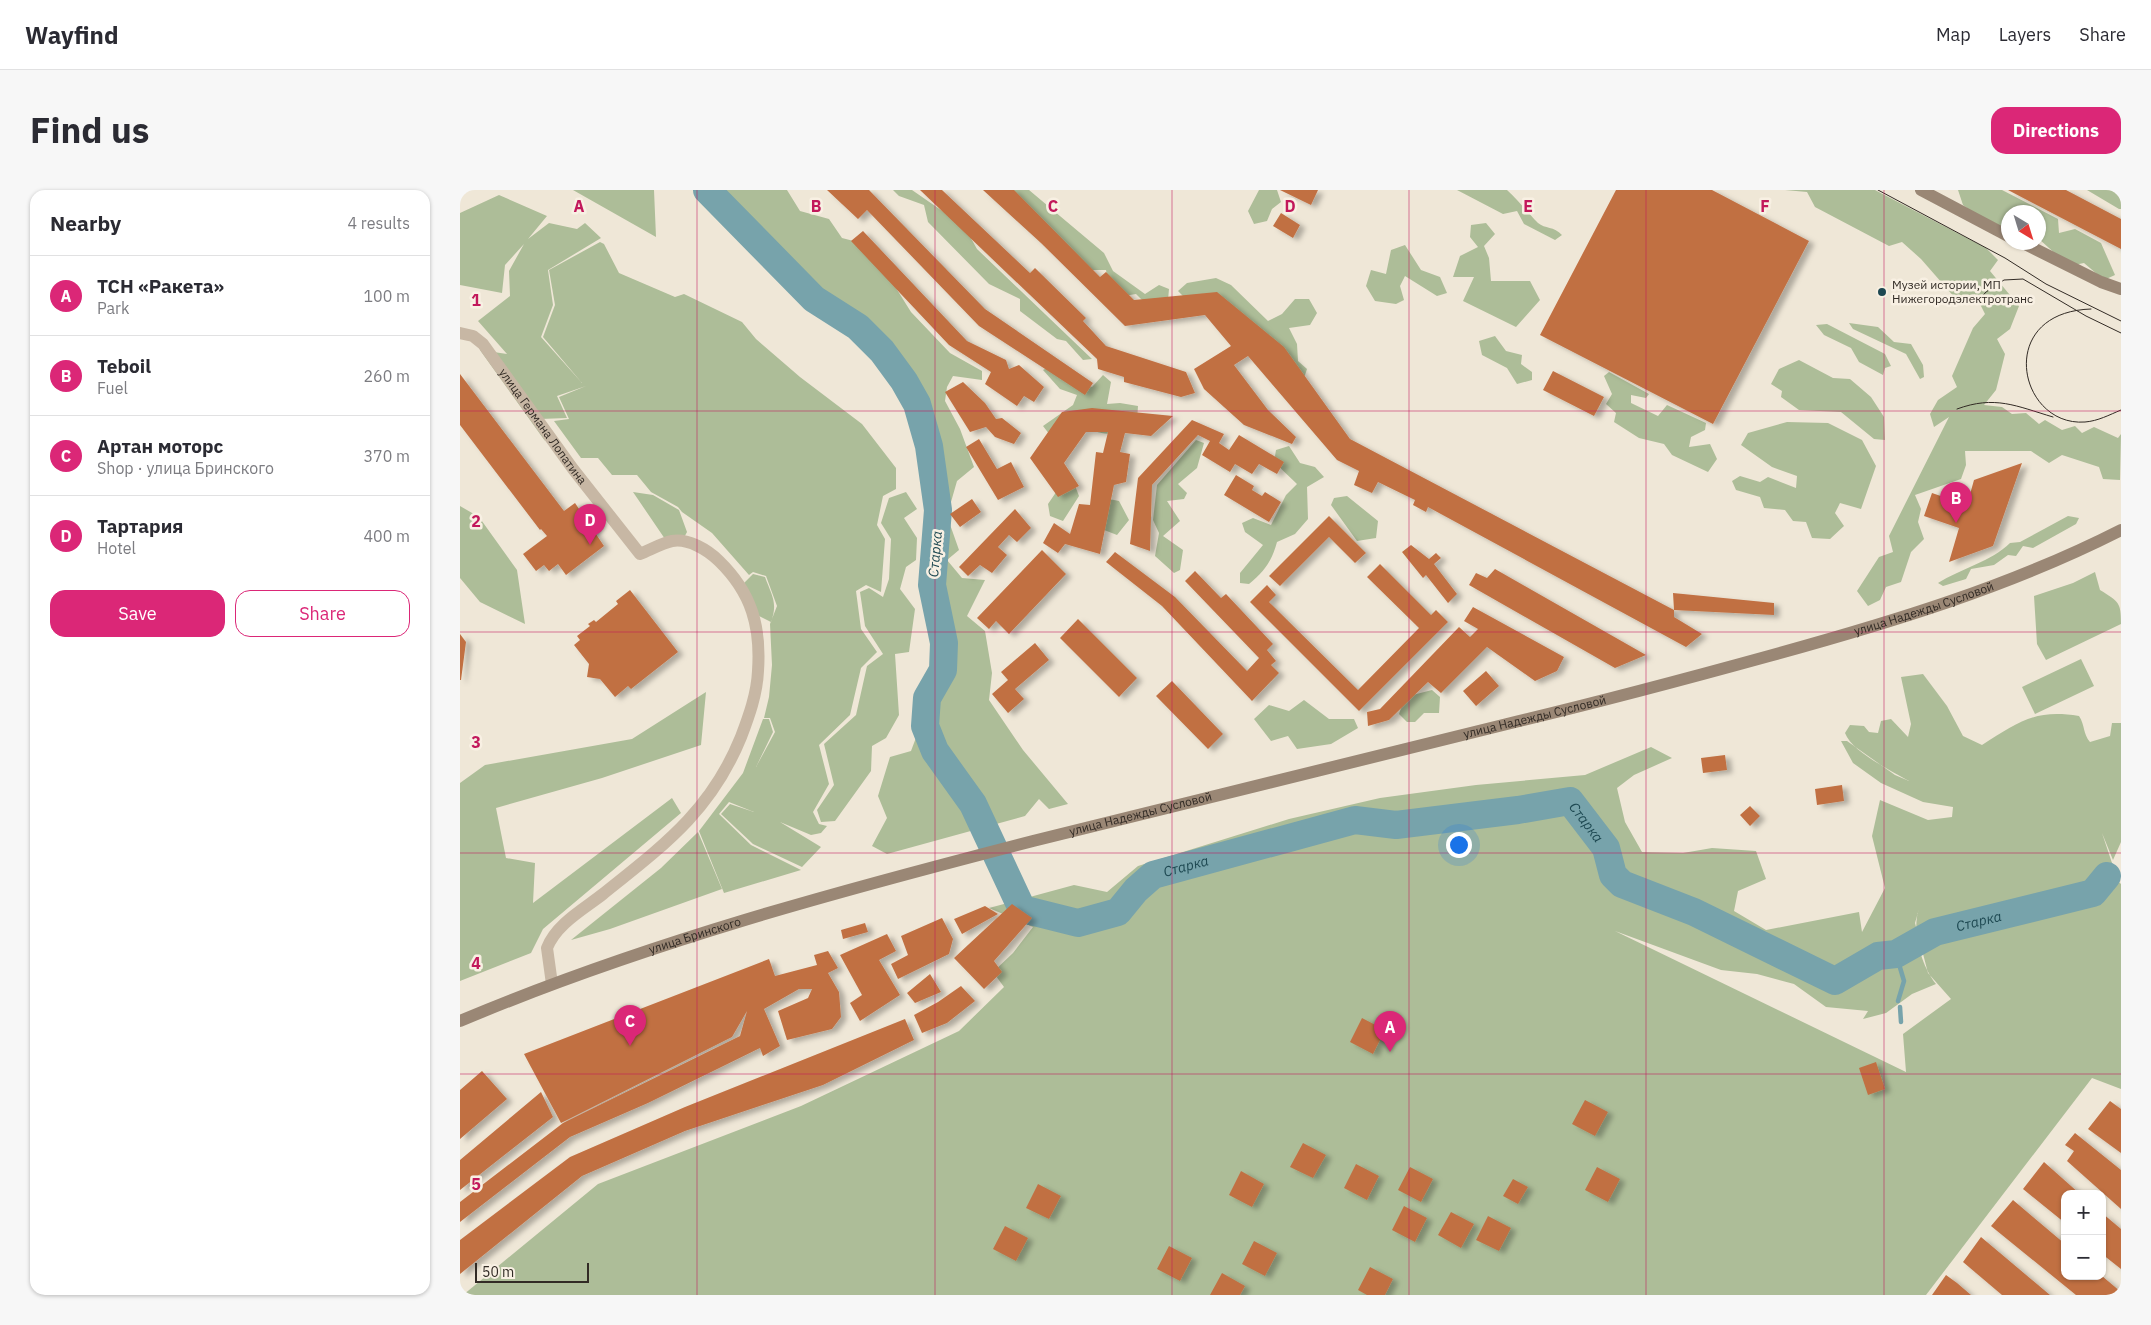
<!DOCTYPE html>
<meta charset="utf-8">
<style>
:root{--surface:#fff;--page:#f7f7f7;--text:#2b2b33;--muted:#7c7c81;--line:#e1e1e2;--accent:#db2777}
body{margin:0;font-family:"IBM Plex Sans",sans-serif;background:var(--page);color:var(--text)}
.controls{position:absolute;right:15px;bottom:15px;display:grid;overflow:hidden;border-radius:10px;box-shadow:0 1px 4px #0004}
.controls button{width:45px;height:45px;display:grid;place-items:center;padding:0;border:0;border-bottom:1px solid var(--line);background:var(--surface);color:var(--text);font:25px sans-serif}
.compass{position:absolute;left:1541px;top:15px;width:45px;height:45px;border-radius:50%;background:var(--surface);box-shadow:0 1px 4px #0004;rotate:142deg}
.scale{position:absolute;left:15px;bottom:12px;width:114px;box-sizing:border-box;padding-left:5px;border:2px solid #322b25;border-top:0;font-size:14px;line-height:18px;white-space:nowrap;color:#322b25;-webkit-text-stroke:4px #f8f0e3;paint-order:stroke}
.you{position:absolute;left:998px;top:654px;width:18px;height:18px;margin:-12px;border:4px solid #fff;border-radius:50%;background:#1a73e8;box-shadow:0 0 0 8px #1a73e833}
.badge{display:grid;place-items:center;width:32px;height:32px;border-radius:50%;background:var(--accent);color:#fff;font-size:16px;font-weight:700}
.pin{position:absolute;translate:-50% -41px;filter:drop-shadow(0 1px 2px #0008)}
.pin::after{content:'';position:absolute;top:26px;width:18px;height:15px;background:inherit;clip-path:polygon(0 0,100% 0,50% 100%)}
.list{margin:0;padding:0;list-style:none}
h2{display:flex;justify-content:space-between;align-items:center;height:65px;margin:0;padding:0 20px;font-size:21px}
h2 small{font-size:16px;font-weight:400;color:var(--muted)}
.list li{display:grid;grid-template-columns:32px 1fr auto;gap:15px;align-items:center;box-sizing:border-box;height:80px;padding:0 20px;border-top:1px solid var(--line)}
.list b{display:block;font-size:19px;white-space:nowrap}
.list p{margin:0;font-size:16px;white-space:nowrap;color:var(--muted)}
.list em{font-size:16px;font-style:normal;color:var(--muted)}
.actions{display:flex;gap:10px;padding:15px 20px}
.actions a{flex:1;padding:11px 0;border:1px solid var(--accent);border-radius:15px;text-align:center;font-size:18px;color:var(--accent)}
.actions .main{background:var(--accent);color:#fff}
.map{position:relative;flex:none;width:1661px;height:1105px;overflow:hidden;border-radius:15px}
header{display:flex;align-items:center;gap:30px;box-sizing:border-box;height:70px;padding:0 25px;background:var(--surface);border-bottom:1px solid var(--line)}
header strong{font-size:24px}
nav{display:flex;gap:28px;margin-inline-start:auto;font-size:18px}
.intro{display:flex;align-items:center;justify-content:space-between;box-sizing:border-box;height:120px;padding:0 30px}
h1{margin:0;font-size:35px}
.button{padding:12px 22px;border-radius:15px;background:var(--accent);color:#fff;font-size:18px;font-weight:700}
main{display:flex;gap:30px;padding:0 30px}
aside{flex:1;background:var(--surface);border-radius:15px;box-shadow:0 1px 4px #0004}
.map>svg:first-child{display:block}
.green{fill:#adbd98;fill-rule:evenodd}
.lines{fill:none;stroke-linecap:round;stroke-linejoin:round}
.stream{stroke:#77a3ab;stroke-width:4.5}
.river{stroke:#77a3ab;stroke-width:28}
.building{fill:#c17043;filter:url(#shadow)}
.street{stroke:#c7b7a4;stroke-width:12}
.secondary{stroke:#9a8775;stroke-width:12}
.tram{stroke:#322b25;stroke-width:1}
.grid{fill:none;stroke:#c2185b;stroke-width:1;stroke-opacity:0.55}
.poi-dot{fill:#1d4851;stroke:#f8f0e3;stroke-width:2}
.labels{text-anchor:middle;stroke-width:5;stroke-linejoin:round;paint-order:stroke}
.poi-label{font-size:12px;fill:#322b25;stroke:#f8f0e3;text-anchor:start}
.street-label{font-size:12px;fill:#322b25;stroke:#f8f0e3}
.water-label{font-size:14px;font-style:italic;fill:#1d4851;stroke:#f8f0e3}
.grid-label{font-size:16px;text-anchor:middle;font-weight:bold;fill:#c2185b;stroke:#f8f0e3;stroke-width:5;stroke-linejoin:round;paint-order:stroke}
</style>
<header>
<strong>Wayfind</strong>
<nav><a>Map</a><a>Layers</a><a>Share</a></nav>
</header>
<div class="intro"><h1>Find us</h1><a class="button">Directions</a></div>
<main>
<aside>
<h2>Nearby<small>4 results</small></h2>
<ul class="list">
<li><span class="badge">A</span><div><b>ТСН «Ракета»</b><p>Park</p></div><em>100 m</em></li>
<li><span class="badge">B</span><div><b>Teboil</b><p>Fuel</p></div><em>260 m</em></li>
<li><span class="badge">C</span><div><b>Артан моторс</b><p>Shop · улица Бринского</p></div><em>370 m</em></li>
<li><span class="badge">D</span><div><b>Тартария</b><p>Hotel</p></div><em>400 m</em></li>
</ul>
<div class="actions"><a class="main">Save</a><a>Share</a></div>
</aside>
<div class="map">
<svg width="1661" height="1105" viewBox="0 0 1661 1105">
<defs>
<filter id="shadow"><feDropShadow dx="5.5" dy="3" stdDeviation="2.5" flood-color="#0004"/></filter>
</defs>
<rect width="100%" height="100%" fill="#efe7d7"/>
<path class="green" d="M113,0H194L196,47Z
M235,0H327L340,21L369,29L382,48L409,55L451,122L490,163L522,181V190L493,186L487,197L485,211L500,239L514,277L497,291L487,326L499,360L487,370L502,388L525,390L507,426L525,441L532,483L529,510L563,560L608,614L589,619L579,609L565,626L427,664L412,656L427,628L418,606L430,567L451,561L460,537L474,453L476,386L481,352L455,234L443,210L427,189L405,149L326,99Z
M433,0H452L504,36L517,59L632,169L623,170L606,151L597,149L560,121V109L529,94L468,32L464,15L439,6Z
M543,0H569L644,63L653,81L685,104L699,95L709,99L708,110L692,120L676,104L651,108L646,80H624Z
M799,0H817L821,12L812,19L807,31L794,34L788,21Z
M997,0H1047C1059,11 1067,22 1078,33C1085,39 1094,36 1102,45L1095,50L1064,34L1057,21L1043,24Z
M1325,0H1415L1526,58L1538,70L1530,81L1559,116L1550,139L1537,149L1545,164L1536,200L1524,215L1542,217L1552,224L1566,223L1579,234L1585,230L1602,240L1615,236L1622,243L1634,237L1658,248L1661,244L1660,290L1643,289L1639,277L1602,265L1589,273L1571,261H1505L1506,275L1501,289L1455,305L1461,319L1458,332L1464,349L1451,362L1441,392L1426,397L1420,410L1408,416L1397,401L1419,367L1433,362L1429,346L1489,227L1474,237L1470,224L1478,210L1497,197L1492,186L1513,138L1525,124L1515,104L1496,109L1461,69L1442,52L1429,56L1355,17L1347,2Z
M1498,0H1542L1598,29L1599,43L1615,39L1641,53L1655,85L1644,90L1624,73L1609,76L1579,49L1578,22H1548V41L1532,37L1503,15Z
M1627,0H1661V19H1659Z
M39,5L87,26L68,49L89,33L117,39L125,33L141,48L88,80L93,115L81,147L122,193L83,147L95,115L89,80L140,52L144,54L159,83L215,107L224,104L282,132L296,149L340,187L402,234L436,278V299L423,306L417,335L425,349L421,402L406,395L396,401L401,439L417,462L401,478L390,525L359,555L369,594L353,622L359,634L367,636L361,643L351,645L320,632L361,657L342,677L293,654L261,624L270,614L294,622L269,612L259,624L291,655L341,680L264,703L239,641L283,583L303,529H309L313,542L296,577L315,542L310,528H304L309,507L312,475L310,434L317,416L306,386L293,382L289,385L252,343L222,322L218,317L191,302L177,285H152L138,268H121L94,231L109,229L99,207L126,196L97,206L107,228L80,229L85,251L20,160L47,164L18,131L50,106L49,81L64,54L45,75L42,103L0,95V23Z
M1026,33L1035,44L1024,56L1029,68L1031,91H1070L1080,110L1056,137L1003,111L1014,87H993L1000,66L1018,57L1010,47L1011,35Z
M945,55L961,80L980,87L987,103L977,106L945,86L940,96L944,110L936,114L915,111L906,96L911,80L926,84L931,60Z
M756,88L771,95L808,131L822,124L835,109H849L857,123L850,135L829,138L837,154L838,171L847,179L842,194L725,108L718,101L727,93Z
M1389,133L1418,137L1434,152L1451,154L1463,175L1464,187L1460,189L1446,164L1393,139Z
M1367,134L1425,164L1431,176L1425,178L1423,185L1399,172L1391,158L1364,145L1356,135Z
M1035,146L1046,161L1062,165L1061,174L1072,182V190L1057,194L1047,178L1022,165L1019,151Z
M1339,170L1373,188L1390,189L1411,207L1424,227L1425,250L1414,249L1381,222L1339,220L1321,207L1322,201L1311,194L1319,179Z
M591,176L600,187L632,197L643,185L651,192L647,214L660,213L678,216L677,230C651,249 646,246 617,234L593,249L583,236L613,215L617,205L600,199L583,180Z
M1149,182L1189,204L1186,208L1171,205V213L1198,226L1207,215L1246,233L1245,240L1231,247L1229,257L1250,254L1257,269L1248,282L1212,265L1204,254L1179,248L1154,232L1156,223L1146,214L1152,204L1144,186Z
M1327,232L1368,233L1402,250L1416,276L1401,319L1380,313L1375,323L1384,336L1370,349L1352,348L1346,332L1333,331L1325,320L1304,318L1300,307L1276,300L1272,291L1280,286L1300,292L1308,287L1336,298L1337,286L1312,277L1281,255L1288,243Z
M736,250L744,253L737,278L718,294L727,303L724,309L707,311L720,331L703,346L723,360L720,380L714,383L695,366L699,343L693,330L697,295Z
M829,256L840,273L855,277L864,287L847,297L848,329L835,344L817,352C812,371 804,382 789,394L780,393V383L803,355L785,342L782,333L793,328L811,335L826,305L837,294L814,272L816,260Z
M603,292L614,293L619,306L603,331L590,326L588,314Z
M173,302L193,305L219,320L227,342L220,355L205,349Z
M446,302L457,319L444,328L457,348L456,370L446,377L440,399L455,419L449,462L435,464L439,525L426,548L412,556L411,581L375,631L361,632L357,620L374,595L364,554L396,525L407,476L423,464L405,436L400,402L409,398L423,407L429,389L431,349L421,333L429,308Z
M887,306L918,331L916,348L897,351L871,315L874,308Z
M639,307L659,311L669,330L657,345L639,338Z
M0,316L19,327L57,380L65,434L20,412L0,388Z
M1608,326L1619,328L1616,334L1573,358L1563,356L1556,366L1548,365L1534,375L1511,379L1506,389L1483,396L1478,393C1500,379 1532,371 1550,353L1560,352Z
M1635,382L1640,400C1659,412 1661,412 1661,434L1586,470L1577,454L1574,406L1613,393Z
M293,384L305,387C312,406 318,413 311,432L297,425L282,395Z
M1621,469L1634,496L1575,524L1562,497Z
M1463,484L1487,516L1503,546L1522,555C1559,532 1574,519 1619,526C1625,535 1623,544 1630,552L1650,546L1652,533H1661V652L1653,670L1642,643L1658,691L1661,694V899L1632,888L1466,1105H3L138,994L341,916L499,841L544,797L533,782L553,763L573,737L529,718L614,695L647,702L678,676L829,629L920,608L1016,595L1125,585L1191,557L1212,568L1174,585L1157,598L1165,632L1182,662L1223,663L1252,658L1296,661L1306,689L1278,701L1274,721L1306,740L1399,722L1402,742L1425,698L1412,646L1420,610L1468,630L1492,627L1493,617L1463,612L1421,593L1393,573L1381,551H1387L1435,585L1449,591C1432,581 1392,562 1385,543L1390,535L1404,536L1409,542L1418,543L1421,531L1431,529L1448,547L1451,534L1441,487ZM1459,719L1455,733L1468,783L1491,809L1443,844L1446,882L1155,741L1261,780L1297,784L1334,794L1366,817L1408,821L1403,829L1426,823L1452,804L1476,794C1462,777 1451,741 1459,719Z
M972,500L980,507L979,523H964L955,532H947L939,524L945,507Z
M246,502L241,555L142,588L36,618L46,668L75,673L73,713L212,608L221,623L83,739L71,763L0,791V593L25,575L172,549Z
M844,510L869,529H894L898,538L871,554L837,559L828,546L811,551L794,529L809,515L829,521Z
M238,642L262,699L150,739L111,750L201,678Z"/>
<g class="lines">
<path class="stream" d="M1436,764L1444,791L1438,811
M1440,817L1441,832"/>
<path class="river" id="s1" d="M247,0L354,109L398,137L422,161L444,191L457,214L469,256L478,320L472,395L484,453L483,480L467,508L465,536L475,561L513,614L562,719L618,733L658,722L676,700L693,685L895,630L936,635L1058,620L1110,611L1146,658L1153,685L1162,694L1234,722L1375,791L1418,766L1436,764L1475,742L1633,703L1647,686"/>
</g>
<path class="building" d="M367,0H409L525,119L633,193L625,205L519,136L407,20L398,29Z
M460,0H482L570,83L575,78L626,128L623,131L646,156L726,182L735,203L721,207L664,192V187L638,179L637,169Z
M523,0H554L640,87L646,82L674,110L757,102L824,157L890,249L1214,420V427L1242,444L1226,457L968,317L966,322L953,315L955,310L918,292L912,303L894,295L899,281L877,270L788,166L774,175L808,220L836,247L832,254L784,235L744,199L734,179L771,156L745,125L665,136L581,53Z
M820,0H858L851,15Z
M1156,0H1252L1349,51L1253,234L1080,145Z
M1548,0H1606L1661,29V59Z
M821,23L840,35L833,48L813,36Z
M403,41L507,151L546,170L549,179L559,175L584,197L574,212L564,206L557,216L525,194L531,182L489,155L391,51Z
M1093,181L1144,207L1134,226L1083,200Z
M0,184L104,321L115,313L144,356L106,385L98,374L89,381L84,375L76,381L63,364L87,346L81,339L80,340L0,235Z
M503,192L525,213L536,229L542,228L561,243L554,254L535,247L526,237L510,242L485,202Z
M632,218L713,226L691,246L665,243L660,262L670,264L666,292L654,295L640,364L605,354L598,363L583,353L594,333L610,344L619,314L630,315L636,262L643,263L648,242H626L604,273L619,296L598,307L570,268L602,222Z
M732,230L764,244L759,253L769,260L779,245L824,272L817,284L799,274L792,284L775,274L770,282L742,265L750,251L738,245L692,295L690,361L670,354L678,288Z
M519,249L537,279L551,272L564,297L538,310L506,257Z
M1562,273L1533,356L1489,372L1499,338L1464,326L1472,303L1507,315L1514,290Z
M776,285L794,296L792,300L802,306L805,302L821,312L809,332L764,305Z
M512,309L521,322L500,337L490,324Z
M555,319L571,338L557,352L549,345L538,357L547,365L532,383L520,375L508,386L499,377Z
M869,326L906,363L895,373L869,347L820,396L809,386Z
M951,355L969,369L976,363L981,368L974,374L997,404L988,413L966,385L963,388L942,362Z
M582,360L606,384L549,444L536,431L529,439L517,428Z
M655,362L715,407L787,481L799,468L725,391L735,381L761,408L766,404L813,454L807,460L816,471L811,475L819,483L792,511L702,416L646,372Z
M920,374L971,425L976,420L988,432L899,521L790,412L807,395L816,405L809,412L898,500L959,438L907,387Z
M1035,379L1186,465L1155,478L1009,395L1016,383L1027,388Z
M170,400L218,462L171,499L168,496L155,507L140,489L127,487L129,474L114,455L120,450L117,446L130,436L128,434L134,430L136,432L158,414L156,411Z
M1213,403L1314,413V425L1214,420Z
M1013,417L1104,467L1097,481L1075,491L1027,457L981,503L968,492L929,530L908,536L907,522L920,519L999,437L1010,447L1018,439L1004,431Z
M618,429L677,488L659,507L600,448Z
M0,444L6,452L1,490H0Z
M575,453L589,470L555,499L564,509L548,523L532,504L548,490L541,482Z
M1026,481L1039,496L1016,516L1003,501Z
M712,491L763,544L748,559L696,506Z
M1265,565L1267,580L1243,583L1241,568Z
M1382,595L1384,611L1357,615L1355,599Z
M1290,616L1300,626L1290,636L1280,625Z
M552,714L572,728L534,771L542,782L524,799L494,768Z
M525,716L538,724L502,744L494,729Z
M482,728L493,749L489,764L438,789L431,774L448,765L441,746Z
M405,733L408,742L383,749L381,740Z
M427,744L436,761L419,770L440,805L400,831L390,813L402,805L380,765Z
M368,761L378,778L368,783L379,802L381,827L372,839L327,850L318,821L348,808L352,799H339L304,819L320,856L303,866L300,858L188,913L110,947L0,1032V1012L103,933L280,846L287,821L272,847L101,933L64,864L309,769L315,786L357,775L354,765Z
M470,784L481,802L455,813L447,803Z
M501,796L515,811L487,833L462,843L454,825L478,812Z
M902,828L925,840L913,864L890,852Z
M445,829L454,850L363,895L225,941L122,986L0,1084V1050L110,967L225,917Z
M1416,872L1425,899L1408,905L1399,878Z
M22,881L47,909L0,949V900Z
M81,902L93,927L0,1000V970Z
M1125,910L1148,922L1135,946L1112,934Z
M1650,911L1661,919V963L1628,939Z
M1615,943L1661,980V1019L1607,971L1614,961L1605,955Z
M843,953L866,965L853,988L830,977Z
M1584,972L1620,1004H1605V1033L1563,999Z
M896,974L919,986L907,1010L884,998Z
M950,977L973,989L961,1012L938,1000Z
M1137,977L1160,989L1148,1012L1125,1000Z
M781,981L804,994L792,1017L769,1005Z
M1053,989L1068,997L1058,1014L1043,1006Z
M578,994L601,1006L589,1029L566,1018Z
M1553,1010L1605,1054V1086H1642L1661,1102V1105H1616L1531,1036Z
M944,1016L967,1028L955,1052L932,1040Z
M991,1022L1014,1034L1001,1058L978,1045Z
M1642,1023L1661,1039V1079L1642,1064Z
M1028,1026L1051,1038L1039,1061L1016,1050Z
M545,1036L568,1048L556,1071L533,1059Z
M1521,1047L1590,1105H1542L1503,1072Z
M794,1051L817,1063L805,1086L782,1074Z
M709,1056L732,1068L720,1091L697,1079Z
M910,1077L933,1089L925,1105H907L898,1100Z
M762,1083L785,1096L780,1105H750Z
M1486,1085L1497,1093L1511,1105H1472Z"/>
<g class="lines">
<path class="street" id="s2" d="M0,143L13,146L23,154L113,279L180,364C190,360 202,353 212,351C228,348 248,360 259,371C292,403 301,437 298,481C297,504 289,526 281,547C251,621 204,655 143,704C124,719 96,734 87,758L92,794"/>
<g class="secondary">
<path d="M1461,0L1548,46"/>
<path d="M1561,52L1641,92L1661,99"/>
<path id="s3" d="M0,831C185,753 379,701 573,651C731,611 889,572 1047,534C1135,513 1222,490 1309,466C1429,433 1549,397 1661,340"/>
</g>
<path class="tram" d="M1418,0L1545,68L1586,94L1661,131
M1518,111L1526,102L1544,90L1563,89L1626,126L1661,143
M1631,119C1534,122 1558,237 1625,232C1638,231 1649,225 1661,220
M1497,219C1535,205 1556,216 1593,227"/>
</g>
<path class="grid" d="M237,0V1105M475,0V1105M712,0V1105M949,0V1105M1186,0V1105M1424,0V1105M0,221H1661M0,442H1661M0,663H1661M0,884H1661"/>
<circle class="poi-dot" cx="1422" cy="102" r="5"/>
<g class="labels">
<g class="poi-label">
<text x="1432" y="99">Музей истории, МП<tspan x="1432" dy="14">Нижегородэлектротранс</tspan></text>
</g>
<g class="street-label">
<text dy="4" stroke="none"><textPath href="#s2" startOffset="128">улица Германа Лопатина</textPath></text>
<text dy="4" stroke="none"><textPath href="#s3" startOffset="1522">улица Надежды Сусловой</textPath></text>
<text dy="4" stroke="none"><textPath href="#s3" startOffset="1118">улица Надежды Сусловой</textPath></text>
<text dy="4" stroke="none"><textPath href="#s3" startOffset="712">улица Надежды Сусловой</textPath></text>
<text dy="4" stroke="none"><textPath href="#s3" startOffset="250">улица Бринского</textPath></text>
</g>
<g class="water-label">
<text transform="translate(475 364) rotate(-85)" y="5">Старка</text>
<text dy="5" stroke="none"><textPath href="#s1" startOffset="1444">Старка</textPath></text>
<text dy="5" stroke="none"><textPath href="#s1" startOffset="1025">Старка</textPath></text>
<text dy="5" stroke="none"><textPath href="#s1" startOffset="1909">Старка</textPath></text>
</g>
</g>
<g class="grid-label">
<text x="119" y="22">A</text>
<text x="356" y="22">B</text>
<text x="593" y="22">C</text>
<text x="830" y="22">D</text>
<text x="1068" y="22">E</text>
<text x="1305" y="22">F</text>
<text x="16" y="116">1</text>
<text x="16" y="337">2</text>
<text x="16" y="558">3</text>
<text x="16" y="779">4</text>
<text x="16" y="1000">5</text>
</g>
</svg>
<div class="controls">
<button>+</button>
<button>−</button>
</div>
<svg class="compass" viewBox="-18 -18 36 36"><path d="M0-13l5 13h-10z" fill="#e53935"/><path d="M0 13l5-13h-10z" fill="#7c7c81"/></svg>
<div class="scale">50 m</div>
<div class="you"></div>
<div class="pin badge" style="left:930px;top:862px">A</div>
<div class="pin badge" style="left:1496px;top:333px">B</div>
<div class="pin badge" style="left:170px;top:856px">C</div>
<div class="pin badge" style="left:130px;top:355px">D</div>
</div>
</main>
